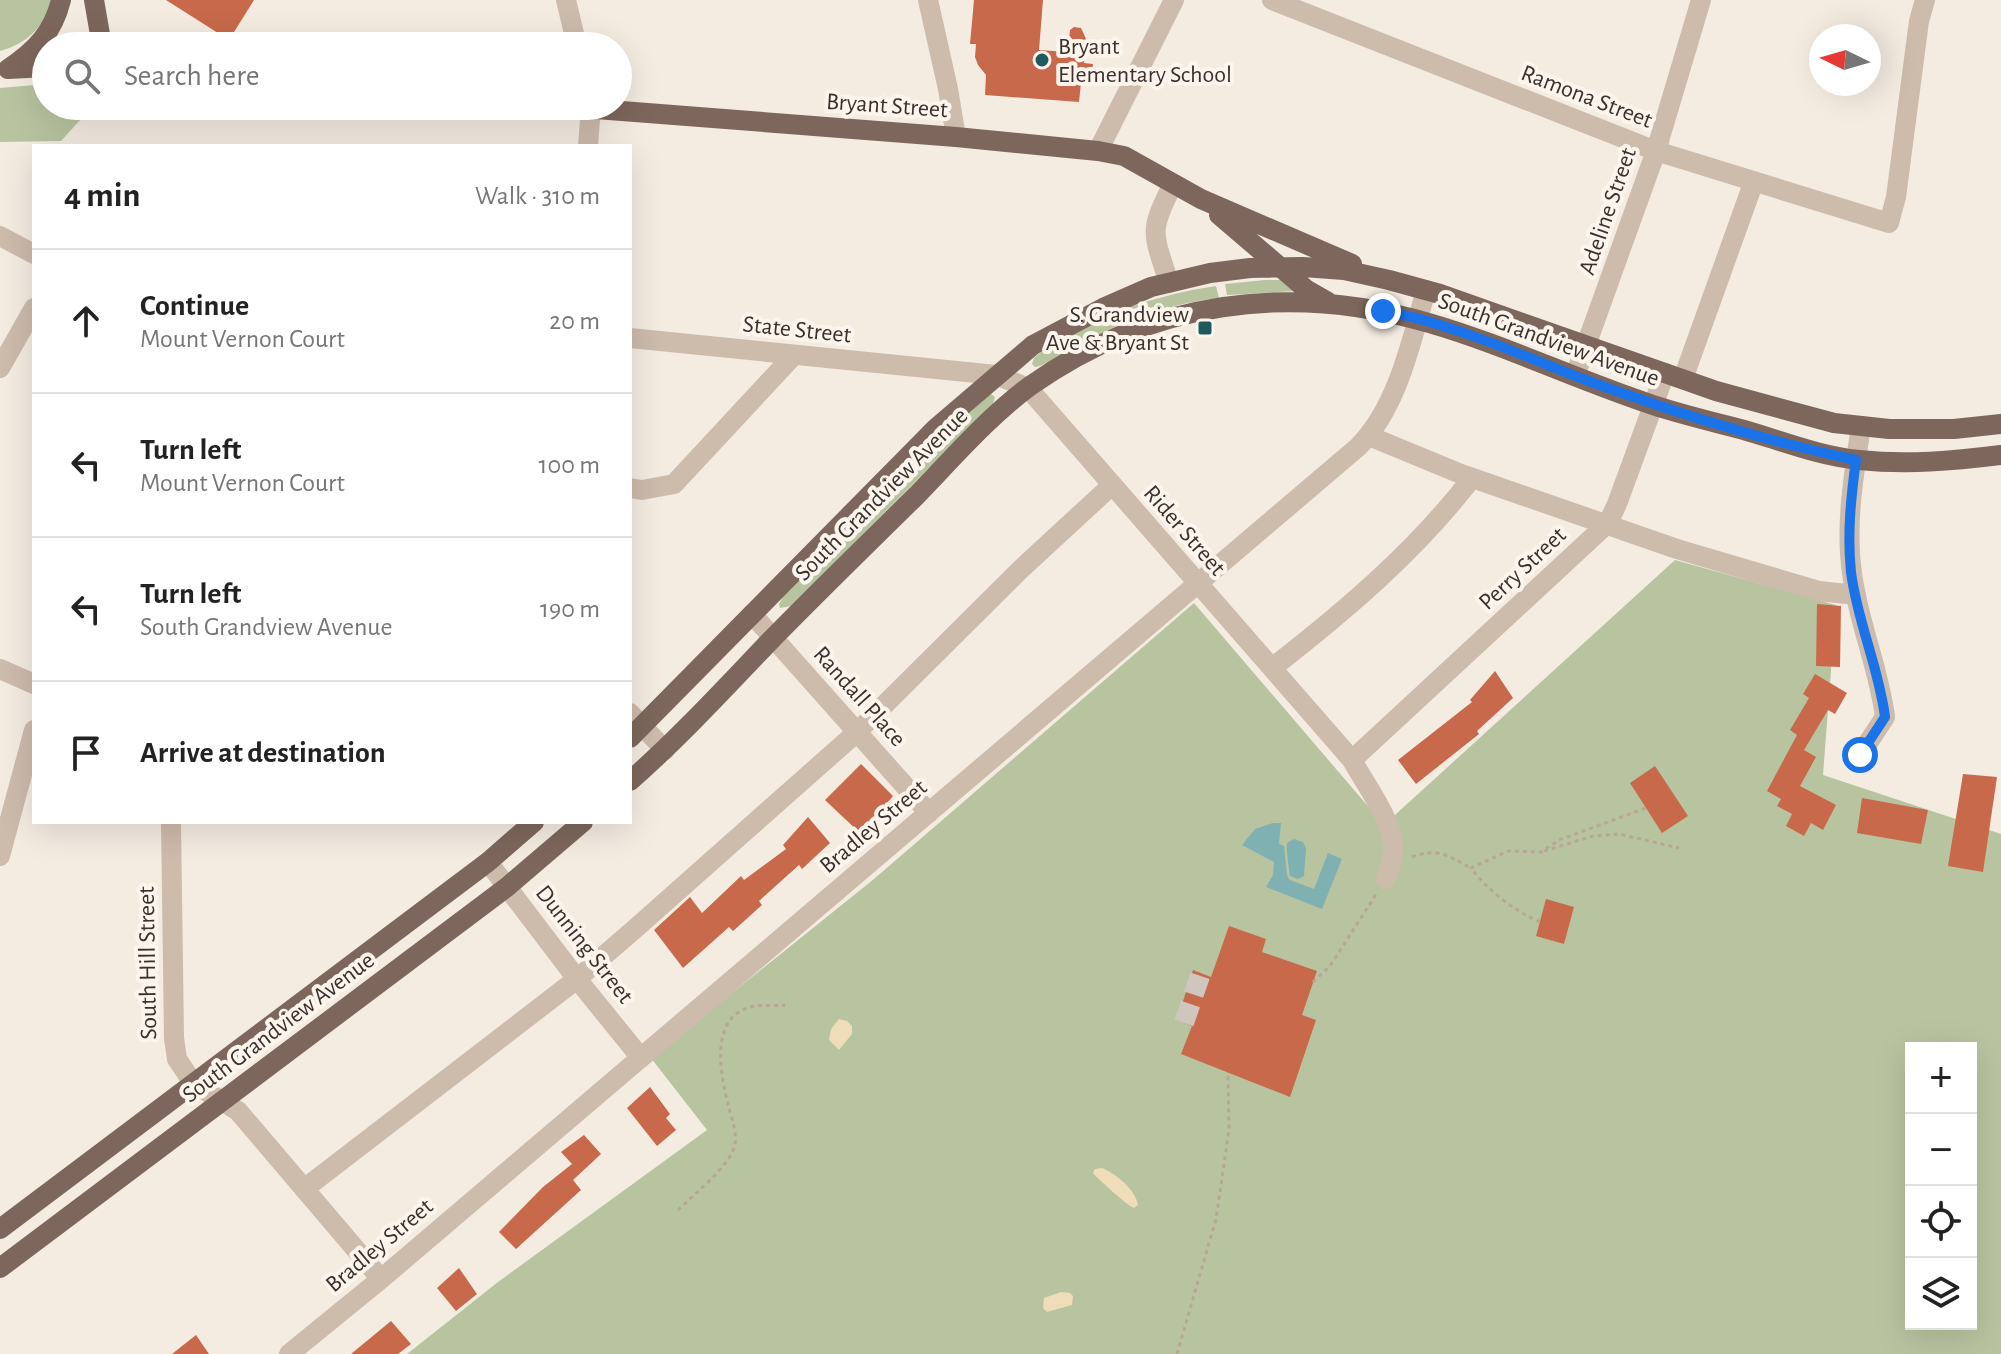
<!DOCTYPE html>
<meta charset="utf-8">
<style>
:root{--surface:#fff;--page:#f6f6f6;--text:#222;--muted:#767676;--line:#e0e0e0}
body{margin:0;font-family:"Alegreya Sans",sans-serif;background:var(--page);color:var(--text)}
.controls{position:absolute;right:24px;bottom:24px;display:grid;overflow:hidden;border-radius:0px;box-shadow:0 8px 32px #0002}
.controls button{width:72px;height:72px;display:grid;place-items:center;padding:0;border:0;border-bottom:2px solid var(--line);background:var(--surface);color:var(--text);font:40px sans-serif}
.compass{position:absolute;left:1809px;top:24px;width:72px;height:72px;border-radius:50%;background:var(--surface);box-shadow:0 8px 32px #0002;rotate:275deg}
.stop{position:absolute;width:24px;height:24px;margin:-18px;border:6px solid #1a73e8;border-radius:50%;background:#fff}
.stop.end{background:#1a73e8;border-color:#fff;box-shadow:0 2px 8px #0008}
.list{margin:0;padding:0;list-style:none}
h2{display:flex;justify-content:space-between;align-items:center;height:104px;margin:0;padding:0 32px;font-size:34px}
h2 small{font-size:26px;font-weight:400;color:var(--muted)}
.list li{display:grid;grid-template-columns:52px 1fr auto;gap:24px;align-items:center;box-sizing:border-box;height:144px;padding:0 32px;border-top:2px solid var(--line)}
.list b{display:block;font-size:30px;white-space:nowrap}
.list p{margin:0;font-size:26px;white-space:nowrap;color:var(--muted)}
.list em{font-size:26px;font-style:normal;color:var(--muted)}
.icon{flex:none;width:44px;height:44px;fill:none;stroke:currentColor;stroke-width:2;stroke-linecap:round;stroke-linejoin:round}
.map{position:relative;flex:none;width:2001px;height:1354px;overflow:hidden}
.search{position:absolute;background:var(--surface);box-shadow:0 8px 32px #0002;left:32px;top:32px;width:600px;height:88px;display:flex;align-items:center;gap:20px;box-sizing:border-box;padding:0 28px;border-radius:44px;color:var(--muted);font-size:30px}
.panel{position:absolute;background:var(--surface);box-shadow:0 8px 32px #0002;left:32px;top:144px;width:600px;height:680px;border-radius:0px}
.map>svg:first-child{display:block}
.green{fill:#b8c4a0;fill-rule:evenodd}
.sand{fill:#efdcb8}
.water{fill:#7fb0b2}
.building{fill:#c8694b}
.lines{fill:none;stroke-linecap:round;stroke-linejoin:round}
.minor-tunnel{stroke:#cfc6bd;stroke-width:20;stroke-dasharray:20 10;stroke-linecap:butt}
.path{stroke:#b9a596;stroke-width:3;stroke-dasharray:4 4;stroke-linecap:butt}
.minor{stroke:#cdbbac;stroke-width:20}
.major{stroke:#7d675c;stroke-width:20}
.route{stroke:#1a73e8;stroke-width:10}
.poi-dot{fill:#1f5a5e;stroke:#fbf5ee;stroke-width:3}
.labels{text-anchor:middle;stroke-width:8;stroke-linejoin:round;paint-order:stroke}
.poi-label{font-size:24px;fill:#3b302b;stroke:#fbf5ee;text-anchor:start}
.street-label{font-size:24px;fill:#3b302b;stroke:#fbf5ee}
</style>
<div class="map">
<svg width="2001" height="1354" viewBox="0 0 2001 1354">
<rect width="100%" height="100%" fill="#f4ebe1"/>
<path class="green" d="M0,0H51C45,27 26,44 0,51Z
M46,84V106H79L81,119L61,141L0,142V88Z
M1265,280H1281L1297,291L1227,295L1225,284Z
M1216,286L1219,298C1173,303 1130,318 1089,339C1072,347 1057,358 1040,366L1035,367L1032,364L1034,358C1078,319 1159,294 1216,286Z
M991,394L995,397L993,404L791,606L780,608L779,604L783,597L975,403Z
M1675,560L1836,605L1823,775L2001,834V1354H407L498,1282L707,1130L651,1058L874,879L1194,603L1384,825ZM1911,1048H1971V1324H1911Z"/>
<path class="sand" d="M839,1019L847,1021L852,1026V1034L839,1050L829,1040L831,1029Z
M1102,1168C1115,1173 1136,1190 1138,1205L1134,1208C1128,1206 1099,1180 1093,1173L1095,1169Z
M1061,1292L1070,1293L1073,1296L1072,1305L1047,1312L1043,1308L1044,1298Z"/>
<path class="water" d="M1273,823H1281L1279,844L1284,846L1287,875L1290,880L1314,889L1328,853L1342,859L1322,909L1266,887L1273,875L1274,862L1242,845L1255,829Z
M1294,839L1303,842L1306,849L1304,876L1298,879L1290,876C1289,870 1286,847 1287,843Z"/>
<path class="building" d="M166,0H254L229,40Z
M974,0H1043L1039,50L1068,52L1070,30L1074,27L1081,28L1086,39L1084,63L1093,64L1091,84L1081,83L1079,102L985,95L986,75L978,65L975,57L976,44H970Z
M1817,604L1841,606L1840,667L1816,666Z
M1495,671L1513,698L1477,731L1479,734L1416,784L1398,760L1472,702L1470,700Z
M1815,674L1847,693L1835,714L1828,710L1804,750L1816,757L1800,786L1836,805L1823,830L1811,823L1804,836L1786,826L1792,814L1777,806L1781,799L1767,791L1797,735L1790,730L1809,698L1803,694Z
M861,764L893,796L861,834L825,800Z
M1655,766L1688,816L1662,833L1630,783Z
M1963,774L1997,777L1983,872L1948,866Z
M1862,798L1928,810L1921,844L1857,833Z
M808,817L830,843L802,869L799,865L759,901L762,905L733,931L729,927L683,968L654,930L690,897L702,913L741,876L744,880L786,849L783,845Z
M1546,899L1574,907L1564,944L1536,936Z
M1229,926L1266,939L1262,952L1317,971L1302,1015L1316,1020L1290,1097L1181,1054L1192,1026L1177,1020L1193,970L1211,977Z
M650,1087L670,1114L666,1118L676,1130L657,1146L627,1108Z
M584,1135L601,1154L573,1180L581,1190L516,1249L499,1232L543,1187L572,1164L561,1152Z
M459,1268L477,1294L456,1311L437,1288Z
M391,1321L411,1344L398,1354H351Z
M196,1335L209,1354H172Z"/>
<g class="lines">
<path class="minor-tunnel" d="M1184,1023L1201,973"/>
<path class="path" d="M1544,851L1593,836L1619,834L1679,848
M1412,857C1438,847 1448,856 1471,868
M1540,922C1516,912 1486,889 1471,868L1508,851L1541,852L1559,840L1646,808
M1313,982L1330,966L1377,893
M678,1210C694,1194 730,1166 735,1145C737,1133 732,1119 729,1108C721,1077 707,1015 754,1006C764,1005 775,1006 785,1005
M1177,1354L1216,1219L1229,1130L1228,1076"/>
<path class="minor" d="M566,0L577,46
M928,0L948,89L956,137
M1272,0L1656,151L1889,223L1896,197L1919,21L1925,0
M588,146L591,106
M1098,151L1174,0
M0,236L34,254
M1169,283C1153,232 1148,233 1173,184
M630,338L996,375L1028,388L1352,760C1365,784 1393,820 1393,848C1394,859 1389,869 1386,879
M0,368L34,308
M1575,376L1656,151L1701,0
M1683,379L1754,181
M1369,436L1461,474L1677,549L1819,591L1856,595
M630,488L642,490L674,484L794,355
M752,614L929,813
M1272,668C1345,611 1415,552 1472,478
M0,669L34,684
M630,713L665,750
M1860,755L1885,717C1879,668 1858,622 1852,573C1845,524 1854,474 1861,426
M1352,760L1608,523L1617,504L1665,373
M171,822L174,1038L177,1059L193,1083L238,1111L381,1279
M0,856L34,730
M488,862L577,979L641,1058
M304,1189L577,979L637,927L857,732L1020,570L1112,485
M289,1354L381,1279L1358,447C1397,408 1411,343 1426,290"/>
<path class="major" d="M94,0L102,46
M8,69C35,51 53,33 61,0
M8,69L46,67
M557,106L956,137L1098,151L1124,156L1201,199L1352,264
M1219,215L1307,290L1328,302
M630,738L936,428L1033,345L1103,308L1151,287L1210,273L1250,268L1303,267L1344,270L1389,280L1440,294L1716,391L1834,423L1889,429H1954L2001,424
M630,781C680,737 724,689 770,641C818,592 867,544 916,496C952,459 988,417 1030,386C1150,301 1289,282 1429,323C1505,345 1577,380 1653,405C1683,415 1714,422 1744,430C1782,441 1819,456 1859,460C1907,465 1953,461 2001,455
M0,1229L488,862L534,822
M0,1268L507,887L583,822"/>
</g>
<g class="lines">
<path class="route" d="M1383,311C1449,322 1523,356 1586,380C1673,412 1765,441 1856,460C1851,497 1847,534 1851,572C1857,621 1879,668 1885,717L1860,755"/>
</g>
<g class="poi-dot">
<circle cx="1042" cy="60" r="8"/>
<rect x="1197" y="320" width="16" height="16" rx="4"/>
</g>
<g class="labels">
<g class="poi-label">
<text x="1058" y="54">Bryant<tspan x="1058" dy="28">Elementary School</tspan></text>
<text x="1189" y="322" text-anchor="end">S. Grandview<tspan x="1189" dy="28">Ave &amp; Bryant St</tspan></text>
</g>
<g class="street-label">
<text transform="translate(1587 96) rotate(21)" y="8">Ramona Street</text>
<text transform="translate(887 105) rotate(4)" y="8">Bryant Street</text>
<text transform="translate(1607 211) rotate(-71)" y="8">Adeline Street</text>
<text transform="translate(797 329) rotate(6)" y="8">State Street</text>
<text transform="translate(1549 339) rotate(20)" y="8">South Grandview Avenue</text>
<text transform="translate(881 494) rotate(-45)" y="8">South Grandview Avenue</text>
<text transform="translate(1185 530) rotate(49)" y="8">Rider Street</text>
<text transform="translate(1522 568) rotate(-43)" y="8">Perry Street</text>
<text transform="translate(860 696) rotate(48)" y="8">Randall Place</text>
<text transform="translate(873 826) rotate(-40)" y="8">Bradley Street</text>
<text transform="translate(585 944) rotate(52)" y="8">Dunning Street</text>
<text transform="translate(147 963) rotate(-91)" y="8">South Hill Street</text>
<text transform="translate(278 1027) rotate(-37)" y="8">South Grandview Avenue</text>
<text transform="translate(379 1245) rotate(-40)" y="8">Bradley Street</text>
</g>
</g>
</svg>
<div class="controls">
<button>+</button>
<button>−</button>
<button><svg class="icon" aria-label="locate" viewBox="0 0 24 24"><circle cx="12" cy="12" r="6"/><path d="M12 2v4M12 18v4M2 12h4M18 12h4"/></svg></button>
<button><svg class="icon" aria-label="layers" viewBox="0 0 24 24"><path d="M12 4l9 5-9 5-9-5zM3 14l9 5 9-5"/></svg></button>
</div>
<svg class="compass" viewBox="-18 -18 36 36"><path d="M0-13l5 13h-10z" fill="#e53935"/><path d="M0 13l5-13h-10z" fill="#767676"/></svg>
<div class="stop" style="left:1860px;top:755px"></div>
<div class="stop end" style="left:1383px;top:311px"></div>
<div class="search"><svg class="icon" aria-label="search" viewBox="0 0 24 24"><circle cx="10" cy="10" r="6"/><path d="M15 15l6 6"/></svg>Search here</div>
<section class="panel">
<h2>4 min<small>Walk · 310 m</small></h2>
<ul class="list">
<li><svg class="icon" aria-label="ahead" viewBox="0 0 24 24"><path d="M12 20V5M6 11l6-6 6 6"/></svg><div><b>Continue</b><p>Mount Vernon Court</p></div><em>20 m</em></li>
<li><svg class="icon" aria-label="left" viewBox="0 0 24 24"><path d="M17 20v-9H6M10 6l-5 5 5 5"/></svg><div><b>Turn left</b><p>Mount Vernon Court</p></div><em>100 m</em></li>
<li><svg class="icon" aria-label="left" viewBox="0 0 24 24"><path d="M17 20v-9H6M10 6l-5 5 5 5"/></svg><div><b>Turn left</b><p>South Grandview Avenue</p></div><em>190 m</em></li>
<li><svg class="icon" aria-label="arrive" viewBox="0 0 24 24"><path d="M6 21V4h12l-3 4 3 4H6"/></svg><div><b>Arrive at destination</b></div></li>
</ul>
</section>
</div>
